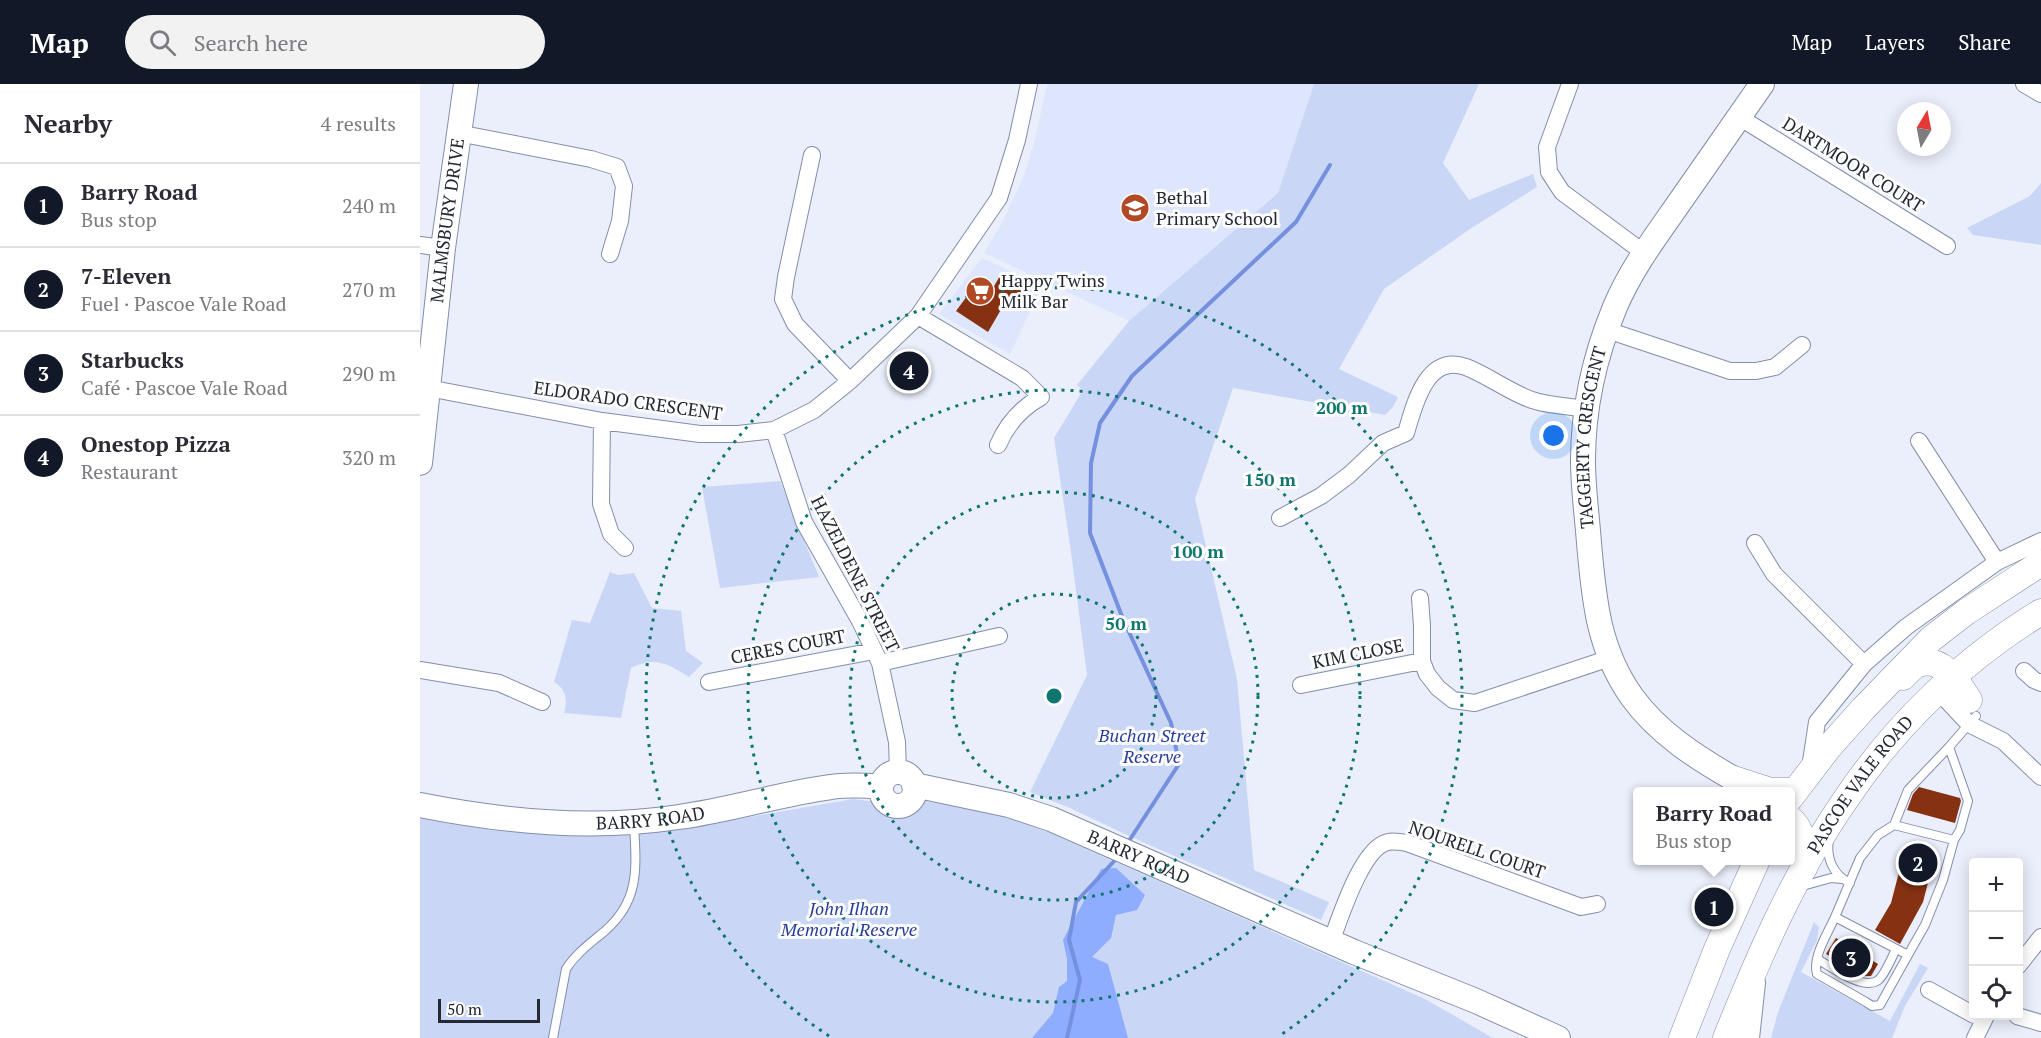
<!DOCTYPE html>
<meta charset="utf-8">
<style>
:root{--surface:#fff;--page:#f2f2f3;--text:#2b2b33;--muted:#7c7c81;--line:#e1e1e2;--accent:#111827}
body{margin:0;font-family:"PT Serif",serif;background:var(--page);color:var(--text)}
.controls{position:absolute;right:18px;bottom:18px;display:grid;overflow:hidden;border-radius:6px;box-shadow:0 3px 15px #0003}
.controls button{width:54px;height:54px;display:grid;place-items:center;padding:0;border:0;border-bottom:2px solid var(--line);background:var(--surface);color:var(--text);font:30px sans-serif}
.compass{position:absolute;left:1477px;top:18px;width:54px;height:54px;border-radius:50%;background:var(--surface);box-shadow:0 3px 15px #0003;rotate:10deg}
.scale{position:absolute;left:18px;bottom:15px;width:102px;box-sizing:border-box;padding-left:6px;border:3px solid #232833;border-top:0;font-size:16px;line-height:21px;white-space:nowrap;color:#232833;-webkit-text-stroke:4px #fcfcfc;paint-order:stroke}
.you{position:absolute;left:1134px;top:352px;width:21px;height:21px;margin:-15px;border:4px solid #fff;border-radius:50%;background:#1a73e8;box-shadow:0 0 0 9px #1a73e833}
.badge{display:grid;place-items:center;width:39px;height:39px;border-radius:50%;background:var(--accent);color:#fff;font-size:20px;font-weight:700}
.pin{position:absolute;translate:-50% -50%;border:3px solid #fff;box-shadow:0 2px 6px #0006}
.popup{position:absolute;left:1213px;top:703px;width:162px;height:78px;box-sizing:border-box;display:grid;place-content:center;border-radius:6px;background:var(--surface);filter:drop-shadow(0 2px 4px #0005);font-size:20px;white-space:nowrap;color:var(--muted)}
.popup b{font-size:22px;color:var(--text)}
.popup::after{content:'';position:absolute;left:50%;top:100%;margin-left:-12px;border:12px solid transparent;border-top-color:var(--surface)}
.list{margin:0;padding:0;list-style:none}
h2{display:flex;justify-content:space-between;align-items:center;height:78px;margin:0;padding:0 24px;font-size:26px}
h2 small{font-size:20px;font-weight:400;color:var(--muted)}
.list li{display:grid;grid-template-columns:39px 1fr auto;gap:18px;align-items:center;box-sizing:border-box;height:84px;padding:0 24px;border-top:2px solid var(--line)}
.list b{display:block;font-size:22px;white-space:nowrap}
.list p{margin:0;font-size:20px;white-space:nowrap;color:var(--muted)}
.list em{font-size:20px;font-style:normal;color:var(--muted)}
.icon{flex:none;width:33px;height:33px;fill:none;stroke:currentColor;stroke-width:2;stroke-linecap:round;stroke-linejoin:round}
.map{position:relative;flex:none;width:1621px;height:954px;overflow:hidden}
header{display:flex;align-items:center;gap:36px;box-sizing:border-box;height:84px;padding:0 30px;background:var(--accent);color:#fff}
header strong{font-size:28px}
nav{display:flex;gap:33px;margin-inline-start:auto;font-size:21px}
.search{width:420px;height:54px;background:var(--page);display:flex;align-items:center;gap:15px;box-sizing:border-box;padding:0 21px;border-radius:33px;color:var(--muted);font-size:22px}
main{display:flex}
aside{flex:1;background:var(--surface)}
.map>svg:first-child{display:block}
.built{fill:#dde6fd}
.green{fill:#cad6f5}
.forest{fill:#8fadfe}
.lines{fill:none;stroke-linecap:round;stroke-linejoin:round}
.stream{stroke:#7490df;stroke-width:4}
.building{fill:#853112}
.lane-casing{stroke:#838eaa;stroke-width:10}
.street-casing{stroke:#838eaa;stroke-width:18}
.secondary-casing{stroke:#838eaa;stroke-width:26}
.primary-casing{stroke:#838eaa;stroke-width:27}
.lane{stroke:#fff;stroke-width:8}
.street{stroke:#fff;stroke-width:16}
.secondary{stroke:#fff;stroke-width:24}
.primary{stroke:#fff;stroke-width:26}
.ring{fill:none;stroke:#0f766e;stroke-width:3;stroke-dasharray:3 6}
.labels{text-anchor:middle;stroke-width:6;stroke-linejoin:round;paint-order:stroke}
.street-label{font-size:18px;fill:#232833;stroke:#fcfcfc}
.poi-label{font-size:18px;fill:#232833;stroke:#fcfcfc;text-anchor:start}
.park-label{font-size:18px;font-style:italic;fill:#273d99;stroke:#fcfcfc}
.centre{fill:#0f766e;stroke:#fcfcfc;stroke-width:3}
.ring-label{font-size:18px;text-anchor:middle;font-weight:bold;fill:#0f766e;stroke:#fcfcfc;stroke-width:6;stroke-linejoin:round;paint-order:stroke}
</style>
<header>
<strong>Map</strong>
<div class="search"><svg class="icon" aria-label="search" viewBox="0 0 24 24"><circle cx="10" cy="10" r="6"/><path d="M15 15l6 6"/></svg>Search here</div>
<nav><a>Map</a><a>Layers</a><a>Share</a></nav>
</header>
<main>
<aside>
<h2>Nearby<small>4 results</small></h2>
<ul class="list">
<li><span class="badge">1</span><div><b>Barry Road</b><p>Bus stop</p></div><em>240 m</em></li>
<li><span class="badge">2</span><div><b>7-Eleven</b><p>Fuel · Pascoe Vale Road</p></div><em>270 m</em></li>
<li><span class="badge">3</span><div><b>Starbucks</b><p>Café · Pascoe Vale Road</p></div><em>290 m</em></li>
<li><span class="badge">4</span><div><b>Onestop Pizza</b><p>Restaurant</p></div><em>320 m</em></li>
</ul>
</aside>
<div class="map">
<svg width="1621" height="954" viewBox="0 0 1621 954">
<rect width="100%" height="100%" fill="#eaeffb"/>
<path class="built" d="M627,0H894L858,109L709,237L564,169L582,139L603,94L614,60Z
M562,174L622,202L590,270L519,230Z"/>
<path class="green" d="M894,0H1059L1023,79L1049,116L1113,90L1117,103L1050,145L964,205L919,285L978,313L973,323L965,331L813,304L775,415L817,595L834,786L909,818L901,836L711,753L650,724L610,708L667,591L651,468L634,354L663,306L657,301L709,237L858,109Z
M1621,99V161L1553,151L1547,144L1610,112Z
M360,397L399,493L300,504L282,403Z
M190,488L198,491L214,489L232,524L261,527L266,567L283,579L269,593C248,580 235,572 211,584L201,634L144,629C148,616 146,605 134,598L152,536L170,539Z
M433,715L457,718L473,727L484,726L499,716L580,730L630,749L1005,915L1073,954H0V731L272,743Z
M1394,838L1399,843L1397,856L1381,888L1470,937L1500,880L1508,884L1485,922L1472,954H1351L1358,928Z"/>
<path class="forest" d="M696,784L725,811L717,826L696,831L691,854L672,873L688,880L708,954H612L633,929L639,903L647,897V875L643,856L681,785Z"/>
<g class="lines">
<path class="stream" d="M707,760L759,680L751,639L703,535L670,449L671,379L680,339L712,292L876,138L910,81
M647,954L660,896L649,856L656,818L697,774"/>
</g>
<path class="building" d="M581,190L613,208L601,225L586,217L568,248L536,227L559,196L573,204Z
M1499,703L1540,714L1541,717L1535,739L1487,726L1493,710Z
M1491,765L1515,772L1503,818L1480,860L1455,846L1471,819L1484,769Z
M1416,854L1458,880L1451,892H1444L1406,870Z"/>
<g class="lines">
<g class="lane-casing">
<path id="lane" d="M1474,741L1488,706L1529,663
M1409,756C1406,774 1413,791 1430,799
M1534,756L1474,741L1458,751L1440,774L1415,833L1488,871L1505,841L1523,796L1534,756L1540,746L1548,717L1529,663L1556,632
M1379,803L1411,794L1422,795
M1415,833C1408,849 1392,873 1397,890L1446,918L1452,922L1460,921L1488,871
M1397,875C1410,882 1442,906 1457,897C1464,893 1472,873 1476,865
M133,954L146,885C156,869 172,858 186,846C221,815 216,781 214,739"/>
</g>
<g class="street-casing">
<path id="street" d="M1150,0L1127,63L1129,88L1142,108L1224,169
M1604,0L1621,10
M1319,33L1527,162
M38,49L171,75L197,83L204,102L200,137L190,170
M392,71L366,193L363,215L375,240L430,297
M0,161L23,164
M498,232L602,294L621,313C601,324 587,340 578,361
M1187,246L1310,287H1336L1355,283L1382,261
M8,304L182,337L280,350H318L354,346L394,326L430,297L498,232L579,114L597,56L609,0
M182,337L181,420L191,450L205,464
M354,346L384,438L440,537L460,579L477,658L478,688
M1499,357L1577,478
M860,434L901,412L929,391L963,359L986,349C994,322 1006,269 1046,283C1069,292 1089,308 1112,316C1129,322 1150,322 1167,325
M1335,459L1354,490L1444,580
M1000,514L1002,542V577L1007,590L1018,604L1033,616L1055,619L1190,574
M460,579L579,552
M0,586L79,599L122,618
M1604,587L1614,596L1621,599
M289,598L454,567
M881,601L1002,577
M1518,607L1549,640L1583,657L1621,693
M1390,684L1397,638L1444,580L1486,543L1577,478L1621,457
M911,858C920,834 942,763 968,758C973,757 981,758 987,759L1161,823L1177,820
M1598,882L1621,853
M1509,906L1554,931
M1597,932L1621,939
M1555,954L1566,932"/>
</g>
<g class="secondary-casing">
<g id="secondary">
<path id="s1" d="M0,379L23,164L46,0"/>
<circle cx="478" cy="705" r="17"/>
<path id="s2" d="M1314,695C1277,674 1238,649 1212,613C1178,565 1174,516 1169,459C1167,431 1163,404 1163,377C1163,325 1175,271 1195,223C1211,185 1236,152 1259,119C1287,79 1314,40 1342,0"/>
<path id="s3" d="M494,701L589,721L631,735L934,868L1056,917L1138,954"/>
<path id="s4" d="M0,721C86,738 172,746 259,733C310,726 360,710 411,703C427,700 445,702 461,702"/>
<path d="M1327,954L1333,899"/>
</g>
</g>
<g class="primary-casing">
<g id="primary">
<path d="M1483,593C1487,589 1493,582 1498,580C1523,571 1538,599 1549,616"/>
<path d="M1314,695L1351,707H1375"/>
<path d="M1370,714L1409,663L1443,625L1511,555L1546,528L1621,479"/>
<path d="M1370,735C1385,747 1383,767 1384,784"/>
<path d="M1262,954L1297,865L1337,776"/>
<path id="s5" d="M1306,954C1339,872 1375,788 1426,715C1476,640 1544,575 1621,528"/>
</g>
</g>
<use href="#lane" class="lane"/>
<use href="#street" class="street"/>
<use href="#secondary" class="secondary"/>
<use href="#primary" class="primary"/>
</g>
<g class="ring">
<circle cx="634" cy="612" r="102"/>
<circle cx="634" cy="612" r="204"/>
<circle cx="634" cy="612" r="306"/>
<path d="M409 952A408 408 0 1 1 859 952"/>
</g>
<defs>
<g id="school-disc" transform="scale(1.5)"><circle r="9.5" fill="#b04924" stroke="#fcfcfc"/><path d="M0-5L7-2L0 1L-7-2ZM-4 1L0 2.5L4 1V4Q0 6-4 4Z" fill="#fff"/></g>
<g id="supermarket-disc" transform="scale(1.5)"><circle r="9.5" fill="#b04924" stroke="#fcfcfc"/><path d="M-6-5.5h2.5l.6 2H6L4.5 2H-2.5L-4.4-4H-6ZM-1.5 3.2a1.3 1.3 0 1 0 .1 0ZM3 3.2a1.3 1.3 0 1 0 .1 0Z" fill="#fff"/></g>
</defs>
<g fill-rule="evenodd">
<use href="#school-disc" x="715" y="124"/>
<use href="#supermarket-disc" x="560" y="207"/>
</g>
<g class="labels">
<g class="street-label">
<text transform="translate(1433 81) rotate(32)" y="6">DARTMOOR COURT</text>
<text dy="6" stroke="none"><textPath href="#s1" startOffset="244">MALMSBURY DRIVE</textPath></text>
<text transform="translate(208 317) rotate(8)" y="6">ELDORADO CRESCENT</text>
<text dy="6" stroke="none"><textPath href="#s2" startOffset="400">TAGGERTY CRESCENT</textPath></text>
<text transform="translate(435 490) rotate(63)" y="6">HAZELDENE STREET</text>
<text transform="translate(368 563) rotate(-11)" y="6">CERES COURT</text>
<text transform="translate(938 570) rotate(-11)" y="6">KIM CLOSE</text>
<text dy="6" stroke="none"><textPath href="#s5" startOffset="288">PASCOE VALE ROAD</textPath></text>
<text dy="6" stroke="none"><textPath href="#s4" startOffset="232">BARRY ROAD</textPath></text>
<text transform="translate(1057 766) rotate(19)" y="6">NOURELL COURT</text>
<text dy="6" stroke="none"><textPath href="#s3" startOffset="237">BARRY ROAD</textPath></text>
</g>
<g class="poi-label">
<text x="736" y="120">Bethal<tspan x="736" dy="21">Primary School</tspan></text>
<text x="581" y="203">Happy Twins<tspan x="581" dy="21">Milk Bar</tspan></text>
</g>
<g class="park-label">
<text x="732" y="658">Buchan Street<tspan x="732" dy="21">Reserve</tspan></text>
<text x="429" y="831">John Ilhan<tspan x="429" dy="21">Memorial Reserve</tspan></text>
</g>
</g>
<circle cx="634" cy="612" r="9" class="centre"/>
<g class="ring-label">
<text x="922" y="330">200 m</text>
<text x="850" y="402">150 m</text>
<text x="778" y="474">100 m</text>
<text x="706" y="546">50 m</text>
</g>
</svg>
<div class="controls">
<button>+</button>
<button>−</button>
<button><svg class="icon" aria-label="locate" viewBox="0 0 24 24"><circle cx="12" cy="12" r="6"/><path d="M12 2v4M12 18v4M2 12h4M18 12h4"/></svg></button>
</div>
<svg class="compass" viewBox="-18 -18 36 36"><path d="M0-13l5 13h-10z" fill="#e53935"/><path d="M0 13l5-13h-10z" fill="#7c7c81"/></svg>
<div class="scale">50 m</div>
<div class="you"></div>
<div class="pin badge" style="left:1294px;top:823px">1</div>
<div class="popup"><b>Barry Road</b>Bus stop</div>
<div class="pin badge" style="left:1498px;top:779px">2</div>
<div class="pin badge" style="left:1431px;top:874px">3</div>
<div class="pin badge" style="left:489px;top:287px">4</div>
</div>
</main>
